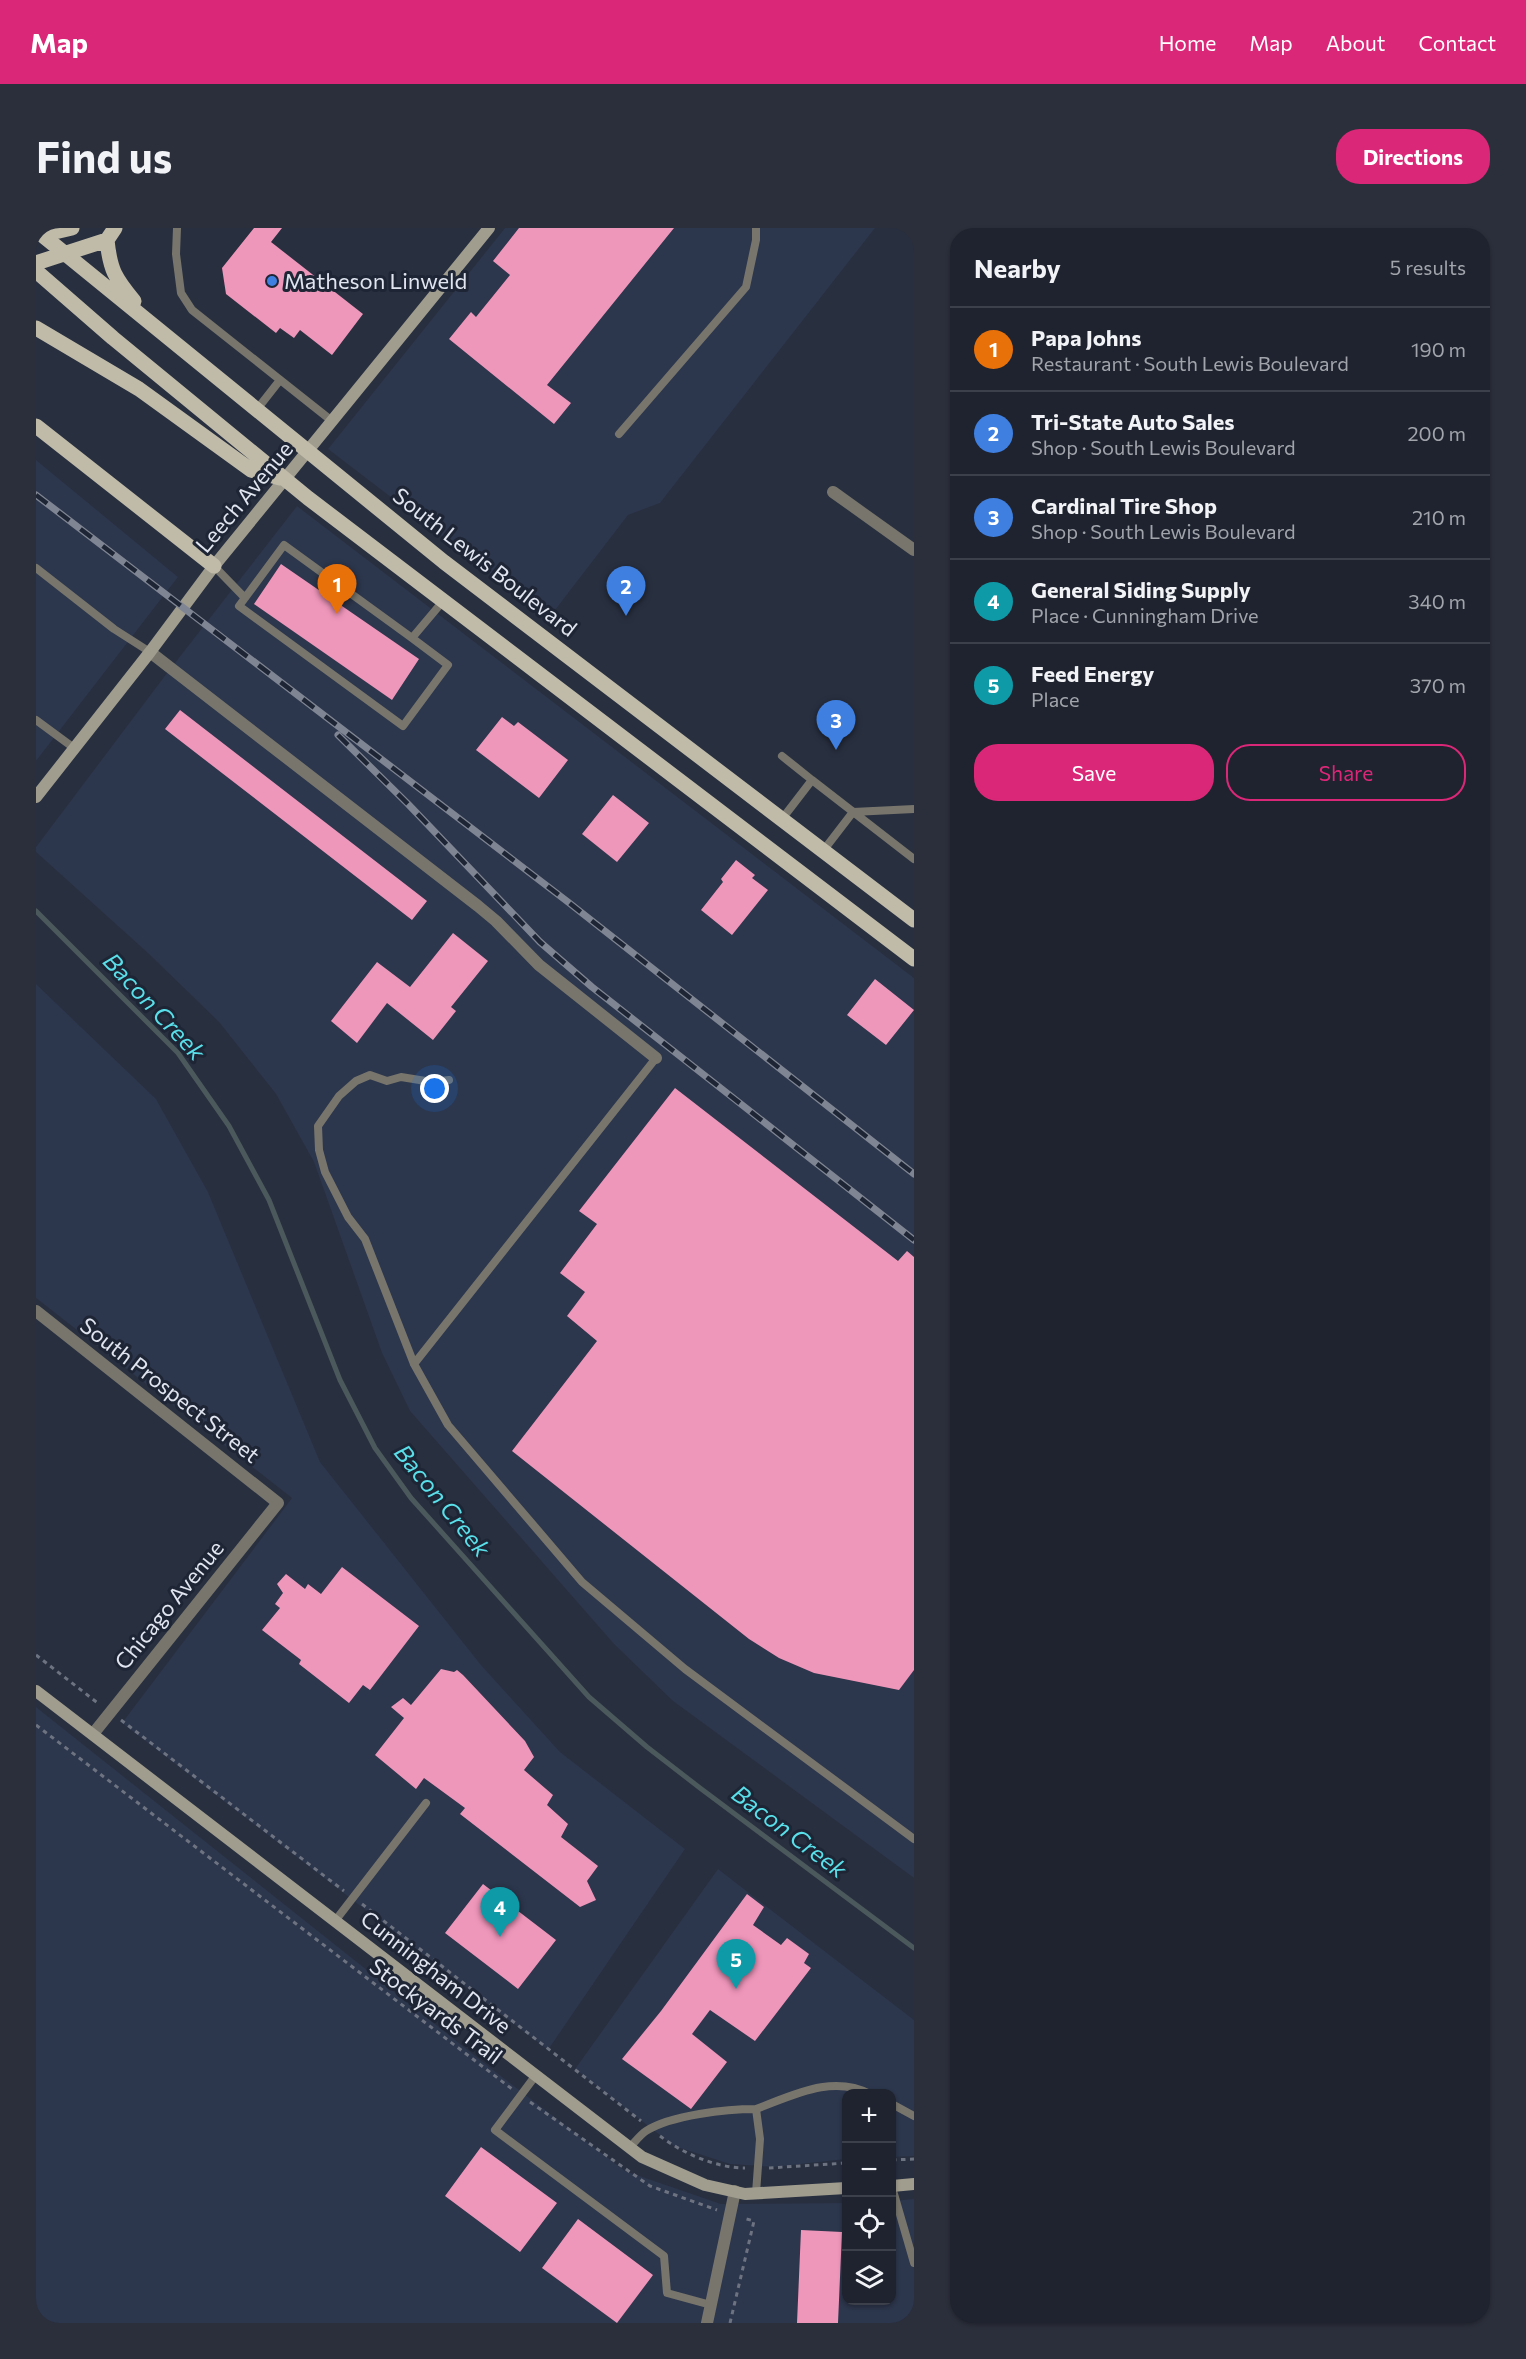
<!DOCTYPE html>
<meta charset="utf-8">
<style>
:root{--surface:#1e232f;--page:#2b2f3b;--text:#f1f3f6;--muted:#a1a4aa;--line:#3c404b;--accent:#db2777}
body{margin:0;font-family:Commissioner,sans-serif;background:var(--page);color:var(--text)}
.controls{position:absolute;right:18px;bottom:18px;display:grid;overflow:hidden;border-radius:12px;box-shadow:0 2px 4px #0004}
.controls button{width:54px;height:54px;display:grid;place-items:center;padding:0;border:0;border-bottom:2px solid var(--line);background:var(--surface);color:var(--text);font:30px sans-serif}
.you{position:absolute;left:399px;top:861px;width:21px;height:21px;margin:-15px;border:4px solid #fff;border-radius:50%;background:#1a73e8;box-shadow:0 0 0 9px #1a73e833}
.badge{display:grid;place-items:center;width:39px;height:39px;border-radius:50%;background:var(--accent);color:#fff;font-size:20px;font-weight:700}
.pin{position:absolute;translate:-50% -50px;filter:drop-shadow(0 2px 3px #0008)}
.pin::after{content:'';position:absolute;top:32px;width:21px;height:18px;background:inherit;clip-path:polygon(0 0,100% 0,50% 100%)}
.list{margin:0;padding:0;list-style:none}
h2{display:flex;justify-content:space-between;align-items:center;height:78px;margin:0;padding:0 24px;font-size:26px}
h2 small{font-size:20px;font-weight:400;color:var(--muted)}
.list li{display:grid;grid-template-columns:39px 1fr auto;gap:18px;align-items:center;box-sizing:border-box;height:84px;padding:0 24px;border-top:2px solid var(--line)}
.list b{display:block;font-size:22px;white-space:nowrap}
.list p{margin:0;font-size:20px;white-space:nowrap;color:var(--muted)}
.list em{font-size:20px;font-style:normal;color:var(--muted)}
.actions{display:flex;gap:12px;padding:18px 24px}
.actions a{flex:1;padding:14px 0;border:2px solid var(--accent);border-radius:24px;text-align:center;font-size:21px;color:var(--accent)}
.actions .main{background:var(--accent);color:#fff}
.icon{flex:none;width:33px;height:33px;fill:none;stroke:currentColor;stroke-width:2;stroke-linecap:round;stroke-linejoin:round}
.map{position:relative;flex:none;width:878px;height:2095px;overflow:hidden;border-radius:24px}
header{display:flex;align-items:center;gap:36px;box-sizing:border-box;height:84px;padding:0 30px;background:var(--accent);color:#fff}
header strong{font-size:28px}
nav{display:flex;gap:33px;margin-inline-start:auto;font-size:21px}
.intro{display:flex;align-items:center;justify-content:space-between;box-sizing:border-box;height:144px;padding:0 36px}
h1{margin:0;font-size:42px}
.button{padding:15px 27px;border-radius:24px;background:var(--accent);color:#fff;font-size:21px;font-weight:700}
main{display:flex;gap:36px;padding:0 36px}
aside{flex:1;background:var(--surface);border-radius:24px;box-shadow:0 2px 4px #0004}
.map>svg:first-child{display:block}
.built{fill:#2c364c}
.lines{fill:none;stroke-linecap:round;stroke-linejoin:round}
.stream{stroke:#4b585c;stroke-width:5}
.building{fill:#ef96bb}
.path{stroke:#6d7381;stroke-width:3;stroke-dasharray:4.5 4.5;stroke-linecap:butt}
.lane{stroke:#77756c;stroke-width:8}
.street{stroke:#77756c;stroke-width:12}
.secondary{stroke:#a09d8f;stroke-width:12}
.primary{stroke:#c0bba9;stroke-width:15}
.rail-casing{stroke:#7f8593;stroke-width:7}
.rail{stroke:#1e2534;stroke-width:4.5;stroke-dasharray:14;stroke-linecap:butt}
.shop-dot{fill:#3f7fe0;stroke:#1e2534;stroke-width:2}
.labels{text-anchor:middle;stroke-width:6;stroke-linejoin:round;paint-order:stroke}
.poi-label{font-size:22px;fill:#e0e5f0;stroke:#1e2534;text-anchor:start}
.street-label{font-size:22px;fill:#e0e5f0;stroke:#1e2534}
.water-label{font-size:24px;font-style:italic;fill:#59dfe9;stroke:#1e2534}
</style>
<header>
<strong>Map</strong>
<nav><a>Home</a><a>Map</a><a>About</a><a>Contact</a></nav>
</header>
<div class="intro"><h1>Find us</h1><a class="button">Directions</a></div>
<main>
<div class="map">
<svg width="878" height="2095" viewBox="0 0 878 2095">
<rect width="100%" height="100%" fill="#282f3f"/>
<path class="built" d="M469,0H839L624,275L592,287L513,390L292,221Z
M0,232L142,349L0,533Z
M261,278L878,750V1650L637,1473L578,1416L374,1183L346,1125L278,934L240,866L183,794L113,726L0,624V619L128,449Z
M0,756L120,871L172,964L284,1234L445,1437L524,1524L649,1621L512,1822L86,1495L256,1270L0,1070Z
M0,1479L448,1835L589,1943L685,1976L810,1975V2072H856V1973L878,1971V2095H0Z
M682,1641L878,1792V1928L856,1929V1866H810V1931L738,1939L694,1936L638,1918L539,1841Z"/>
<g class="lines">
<path class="stream" d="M0,683L142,825L193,898L233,972L304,1152L339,1220L375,1270L553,1469L611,1519L664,1560L878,1720"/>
</g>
<path class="building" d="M218,0H246L235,14L327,86L296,127L264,102L258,110L244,100L240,105L190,66L186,40Z
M483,0H638L511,157L535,175L518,196L413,111L435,84L440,89L474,47L457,33Z
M245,336L383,431L356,472L218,376Z
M144,482L391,673L376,692L129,501Z
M466,489L478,498L482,494L532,532L503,570L440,522Z
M577,567L613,595L581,634L546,606Z
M700,632L719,647L716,650L732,662L696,707L665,682L687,654L685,651Z
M417,705L452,733L415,779L420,783L397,812L351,775L321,815L295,793L341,734L374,759Z
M839,751L878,782L850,817L811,787Z
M639,860L862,1033L871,1023L878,1029V1442L863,1462L778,1445L743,1430L713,1411L476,1223L561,1113L531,1088L549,1064L524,1045L561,996L543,983Z
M306,1339L383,1398L334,1462L327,1457L313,1475L263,1436L265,1432L226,1402L244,1380L239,1376L247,1365L241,1356L250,1346L269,1361L272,1356L285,1366Z
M405,1441L418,1444L421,1442L427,1447L489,1513L498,1529L488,1542L517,1567L511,1577L532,1596L525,1609L562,1638L551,1653L560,1672L544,1679L424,1586L429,1580L388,1550L380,1561L339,1527L368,1490L355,1479L367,1470L375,1477Z
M447,1656L520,1712L482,1761L409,1705Z
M711,1666L728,1679L717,1697L745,1717L751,1710L773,1726L768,1735L775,1740L719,1813L674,1782L656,1806L691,1834L655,1881L586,1831L625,1783Z
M445,1919L521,1975L484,2024L409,1968Z
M542,1991L617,2047L581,2095L506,2040Z
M765,2002L806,2004L802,2095H761Z"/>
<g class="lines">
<path class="path" d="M0,1427L63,1476
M85,1492L308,1663
M0,1497L476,1861
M326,1676L605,1893
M494,1874L614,1958L681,1982
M624,1908C646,1925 680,1940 709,1940
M856,1932L878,1931
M733,1940L810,1935
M694,2095L718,1993L707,1990"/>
<path class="lane" d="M141,0L140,26L145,65L156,82L296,193
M222,180L244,152
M583,206L710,59L720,12V0
M178,338L209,370
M0,340L78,401L114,424
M376,410L248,317L203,378L367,498L412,437L376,410L408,372
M0,492L38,520
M746,528L776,552
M746,591L776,552L878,631
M787,623L817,584L878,581
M413,852L396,854L365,849L351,853L334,847L320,853L303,868L282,898L283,922L289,944L312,989L329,1011L378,1136L412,1197L546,1354L649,1441L878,1611
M378,1136L620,830
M299,1693L390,1575
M500,1847L459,1902L628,2028L631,2065L675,2077
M856,1876L878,1888
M720,1881C756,1868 796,1846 834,1866
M594,1919C599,1914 604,1907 610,1903C635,1887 691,1881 720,1881L724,1911L720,1965
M856,1959L878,2035"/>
<path class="street" d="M797,264L878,322
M114,424L442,678L460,693L503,737L620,830
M0,1083L242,1275L57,1506
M671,2095L699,1963"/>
<path class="secondary" d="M0,569L114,424L178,338L453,0
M0,1463L606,1929L669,1957L709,1966L810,1960
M856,1958L878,1956"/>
<path class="primary" d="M79,0L71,12C74,42 79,50 98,73
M0,2L408,334L878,692
M6,7L36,0
M0,35L71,12
M0,43L77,110L272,270L878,731
M0,100L103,161L215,242L244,250
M0,198L178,338"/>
<g class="rail-casing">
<path id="rail" d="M0,267L532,674L878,946
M302,507L372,576L504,714L556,759L878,1012"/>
</g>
<use href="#rail" class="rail"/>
</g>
<circle class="shop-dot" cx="236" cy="53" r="6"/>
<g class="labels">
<g class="poi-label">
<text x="248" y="61">Matheson Linweld</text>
</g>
<g class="street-label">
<text transform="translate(208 269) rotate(-50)" y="8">Leech Avenue</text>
<text transform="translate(449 334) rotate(38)" y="8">South Lewis Boulevard</text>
<text transform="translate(134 1162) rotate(38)" y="8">South Prospect Street</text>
<text transform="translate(133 1377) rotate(-51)" y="8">Chicago Avenue</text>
<text transform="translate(400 1744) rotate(38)" y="8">Cunningham Drive</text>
<text transform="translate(400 1783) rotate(37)" y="8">Stockyards Trail</text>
</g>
<g class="water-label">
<text transform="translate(118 779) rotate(47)" y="8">Bacon Creek</text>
<text transform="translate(406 1273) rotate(51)" y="8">Bacon Creek</text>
<text transform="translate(753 1604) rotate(37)" y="8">Bacon Creek</text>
</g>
</g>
</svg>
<div class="controls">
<button>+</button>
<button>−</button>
<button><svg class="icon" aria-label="locate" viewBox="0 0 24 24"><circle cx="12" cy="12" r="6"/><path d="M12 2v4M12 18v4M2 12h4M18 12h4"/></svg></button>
<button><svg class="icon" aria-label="layers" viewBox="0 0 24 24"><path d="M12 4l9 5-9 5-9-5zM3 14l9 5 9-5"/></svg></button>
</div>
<div class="you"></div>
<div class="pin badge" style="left:301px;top:386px;background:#e8710a">1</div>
<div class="pin badge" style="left:590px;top:388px;background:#3f7fe0">2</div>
<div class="pin badge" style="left:800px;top:522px;background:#3f7fe0">3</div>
<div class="pin badge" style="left:464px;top:1709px;background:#0f9aa8">4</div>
<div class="pin badge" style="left:700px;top:1761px;background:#0f9aa8">5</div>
</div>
<aside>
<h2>Nearby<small>5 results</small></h2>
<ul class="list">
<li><span class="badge" style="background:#e8710a">1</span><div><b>Papa Johns</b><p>Restaurant · South Lewis Boulevard</p></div><em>190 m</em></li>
<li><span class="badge" style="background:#3f7fe0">2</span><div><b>Tri-State Auto Sales</b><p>Shop · South Lewis Boulevard</p></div><em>200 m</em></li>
<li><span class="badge" style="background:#3f7fe0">3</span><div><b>Cardinal Tire Shop</b><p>Shop · South Lewis Boulevard</p></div><em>210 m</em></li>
<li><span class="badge" style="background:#0f9aa8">4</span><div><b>General Siding Supply</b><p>Place · Cunningham Drive</p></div><em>340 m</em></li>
<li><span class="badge" style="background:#0f9aa8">5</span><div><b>Feed Energy</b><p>Place</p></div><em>370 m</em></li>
</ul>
<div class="actions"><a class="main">Save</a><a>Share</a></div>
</aside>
</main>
